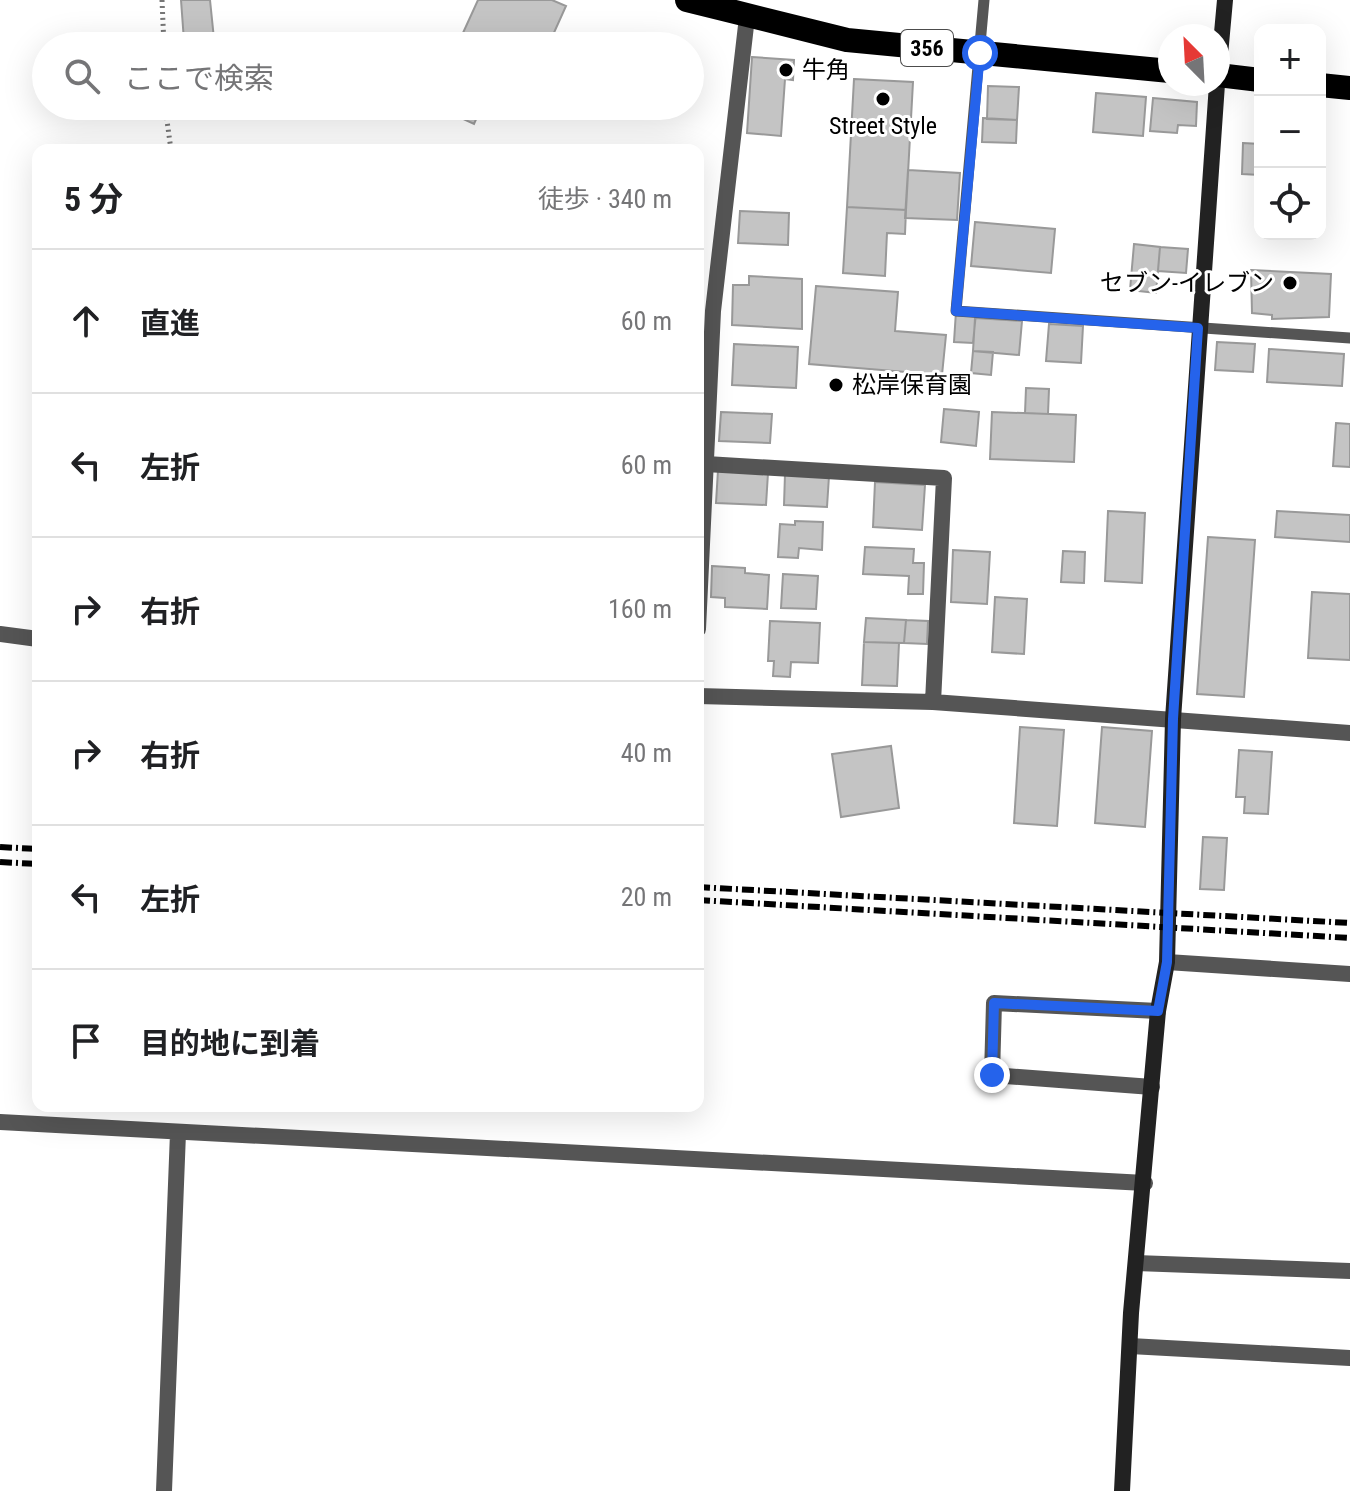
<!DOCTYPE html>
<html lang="ja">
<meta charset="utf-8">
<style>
:root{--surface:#fff;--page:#f6f6f6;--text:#202124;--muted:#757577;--line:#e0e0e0}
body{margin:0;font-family:"Roboto Condensed","Noto Sans JP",sans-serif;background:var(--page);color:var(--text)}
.controls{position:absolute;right:24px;top:24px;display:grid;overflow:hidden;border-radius:16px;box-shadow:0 8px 32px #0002}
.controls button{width:72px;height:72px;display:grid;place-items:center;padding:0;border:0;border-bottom:2px solid var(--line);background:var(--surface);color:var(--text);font:40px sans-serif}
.compass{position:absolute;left:1158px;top:24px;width:72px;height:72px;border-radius:50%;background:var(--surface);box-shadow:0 8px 32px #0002;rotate:336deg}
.stop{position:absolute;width:24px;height:24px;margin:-18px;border:6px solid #2563eb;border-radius:50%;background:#fff}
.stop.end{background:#2563eb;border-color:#fff;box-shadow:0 2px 8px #0008}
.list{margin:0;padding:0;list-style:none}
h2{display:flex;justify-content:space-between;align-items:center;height:104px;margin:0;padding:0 32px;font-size:34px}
h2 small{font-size:26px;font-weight:400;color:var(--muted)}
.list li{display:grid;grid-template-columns:52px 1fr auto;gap:24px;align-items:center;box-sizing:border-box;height:144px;padding:0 32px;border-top:2px solid var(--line)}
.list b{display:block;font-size:30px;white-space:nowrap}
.list em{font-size:26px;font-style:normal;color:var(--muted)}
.icon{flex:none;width:44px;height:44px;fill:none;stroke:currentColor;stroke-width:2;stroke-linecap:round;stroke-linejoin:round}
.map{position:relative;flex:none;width:1350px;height:1491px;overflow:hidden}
.search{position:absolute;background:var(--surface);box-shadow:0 8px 32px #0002;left:32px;top:32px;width:672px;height:88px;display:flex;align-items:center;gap:20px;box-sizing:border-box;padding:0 28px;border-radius:44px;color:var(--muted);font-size:30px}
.panel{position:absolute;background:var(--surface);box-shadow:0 8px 32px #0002;left:32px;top:144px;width:672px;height:968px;border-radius:16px}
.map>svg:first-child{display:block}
.building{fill:#c4c4c4;stroke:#999;stroke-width:2}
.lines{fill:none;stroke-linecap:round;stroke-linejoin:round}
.path{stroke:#777;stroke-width:5;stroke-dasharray:2 4;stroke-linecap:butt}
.lane{stroke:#555;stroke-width:11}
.street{stroke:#555;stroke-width:16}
.secondary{stroke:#222;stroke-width:16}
.highway{stroke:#000;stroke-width:24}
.rail{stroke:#000;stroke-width:6;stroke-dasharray:12 4 2 4;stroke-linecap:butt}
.route{stroke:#2563eb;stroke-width:10}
.poi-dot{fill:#000;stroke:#fff;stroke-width:3}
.labels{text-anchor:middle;stroke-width:6;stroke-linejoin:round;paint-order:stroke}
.shield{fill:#fff;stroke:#4c4c4c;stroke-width:2}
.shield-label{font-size:22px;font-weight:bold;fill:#000}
.poi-label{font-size:24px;fill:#000;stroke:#fff;text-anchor:start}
</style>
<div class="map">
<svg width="1350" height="1491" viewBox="0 0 1350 1491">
<rect width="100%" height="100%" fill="#fff"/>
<path class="building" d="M181,0H210L214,39L184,41Z
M478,0H552L566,6L548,46H457Z
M752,57L794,60L793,80L785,79L781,136L747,133Z
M854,79L913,82L906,210L847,207Z
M988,86L1019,87L1017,120L987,119Z
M1096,93L1146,97L1143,136L1093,132Z
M1153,98L1197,102L1196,126L1178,125L1177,133L1150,131Z
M435,106H482L474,124Z
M983,118L1017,120L1016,143L982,142Z
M1243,143L1260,144V175L1242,174Z
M908,170L960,173L957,220L905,218Z
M847,207L906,210L905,234L887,233L885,276L843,273Z
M740,211L789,213L788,245L738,243Z
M975,222L1055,229L1051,273L971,266Z
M1134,244L1160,247L1156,293L1130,290Z
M1160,247L1188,249L1186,273L1158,271Z
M1251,270L1331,274L1329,317L1272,319V315L1252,313Z
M749,276L802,279V329L732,325L733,285H749Z
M816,286L898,292L895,331L946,335L942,375L809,364Z
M956,311L976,313L973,343L954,342Z
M975,318L1022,321L1019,355L973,351Z
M1049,324L1083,326L1081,363L1046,361Z
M1217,342L1255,344L1253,372L1215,370Z
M734,344L798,347L796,388L732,385Z
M1269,349L1344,354L1342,386L1267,382Z
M973,351L993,352L991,375L971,373Z
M1026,388L1049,389L1048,414L1025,413Z
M944,409L979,412L976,446L941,442Z
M721,412L772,414L770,443L719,441Z
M992,412L1076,415L1074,462L990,459Z
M1336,423L1350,424V467L1333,466Z
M718,470L768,473L766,505L716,503Z
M785,474L829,476L827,507L784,505Z
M875,482L925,485L922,530L873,527Z
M1108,511L1145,513L1142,583L1105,581Z
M1277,511L1350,515V542L1275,537Z
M795,521L823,522L822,550L799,548L798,558L778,557L780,524L795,525Z
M1208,537L1255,540L1244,697L1197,694Z
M865,547L914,549L913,563H924L923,594H908L909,576L863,574Z
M953,550L990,552L987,604L951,602Z
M1063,551L1085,552L1084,583L1061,582Z
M712,566L745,568V573L769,575L767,609L725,607V598L711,597Z
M783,574L818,576L816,609L781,608Z
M1312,592L1350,594V660L1308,658Z
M995,597L1027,599L1024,654L992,652Z
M866,618L906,620L904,643L864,642Z
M906,620L928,621L927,644L904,643Z
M770,621L820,623L818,663L791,662L790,677L773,676L774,661H768Z
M864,642L899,643L897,686L862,685Z
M1020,727L1064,730L1057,826L1014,823Z
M1102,727L1152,731L1145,827L1095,823Z
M891,746L899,808L841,817L832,754Z
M1239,750L1272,752L1268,814L1244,813L1245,797H1236Z
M1203,837L1227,838L1224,890L1200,889Z"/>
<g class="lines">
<path class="path" d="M162,0L164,46
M165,106L171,150"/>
<path class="lane" d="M984,0L956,311L1350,338"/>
<path class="street" d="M706,464L944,478L933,702
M698,629L713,311L747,17
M0,634L38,639
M698,696L933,702L1350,733
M1167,962L1350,974
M1152,1087L992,1075L994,1003L1158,1011
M0,1122L1145,1183
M1136,1263L1350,1271
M1130,1346L1350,1358
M164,1491L178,1133"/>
<path class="secondary" d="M1218,77L1225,0
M1122,1491L1131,1313L1158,1011L1167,962L1173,719L1217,84"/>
<path class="highway" d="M687,0L847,40L1170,71
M1218,75L1260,80
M1320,85L1350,88"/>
<path class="rail" d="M0,847L38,849
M0,862L38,864
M698,887L1350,923
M698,900L1350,938"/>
</g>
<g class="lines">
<path class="route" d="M980,53L956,311L1198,328L1173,719L1167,962L1158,1011L994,1003L992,1075"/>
</g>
<g class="poi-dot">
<circle cx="786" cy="70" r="8"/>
<circle cx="883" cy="99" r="8"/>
<circle cx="1290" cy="283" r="8"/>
<circle cx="836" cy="385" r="8"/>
</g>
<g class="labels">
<rect class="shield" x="901" y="30" width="52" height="36" rx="6"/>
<g class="shield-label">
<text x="927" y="56">356</text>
</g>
<g class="poi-label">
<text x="802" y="78">牛角</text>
<text x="883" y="134" text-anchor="middle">Street Style</text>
<text x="1274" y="291" text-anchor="end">セブン-イレブン</text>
<text x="852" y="393">松岸保育園</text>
</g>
</g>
</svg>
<div class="controls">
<button>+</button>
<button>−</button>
<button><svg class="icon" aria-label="locate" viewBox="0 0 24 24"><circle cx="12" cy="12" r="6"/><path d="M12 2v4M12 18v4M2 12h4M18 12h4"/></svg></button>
</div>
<svg class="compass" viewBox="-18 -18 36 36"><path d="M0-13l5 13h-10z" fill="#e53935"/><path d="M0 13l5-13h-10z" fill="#757577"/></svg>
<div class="stop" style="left:980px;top:53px"></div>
<div class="stop end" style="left:992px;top:1075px"></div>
<div class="search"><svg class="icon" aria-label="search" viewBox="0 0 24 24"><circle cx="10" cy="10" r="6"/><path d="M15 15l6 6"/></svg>ここで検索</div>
<section class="panel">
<h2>5 分<small>徒歩 · 340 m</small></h2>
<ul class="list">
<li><svg class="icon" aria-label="ahead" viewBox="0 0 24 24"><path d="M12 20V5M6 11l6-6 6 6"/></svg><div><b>直進</b></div><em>60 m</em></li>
<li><svg class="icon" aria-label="left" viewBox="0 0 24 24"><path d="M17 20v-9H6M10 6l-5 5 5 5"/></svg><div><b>左折</b></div><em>60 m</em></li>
<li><svg class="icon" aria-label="right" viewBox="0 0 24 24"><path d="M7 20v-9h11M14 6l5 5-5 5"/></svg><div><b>右折</b></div><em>160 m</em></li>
<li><svg class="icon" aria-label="right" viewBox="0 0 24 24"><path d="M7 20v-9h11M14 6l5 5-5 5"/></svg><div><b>右折</b></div><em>40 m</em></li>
<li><svg class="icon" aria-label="left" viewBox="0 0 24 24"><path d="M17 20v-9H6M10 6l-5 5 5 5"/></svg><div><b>左折</b></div><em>20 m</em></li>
<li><svg class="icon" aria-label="arrive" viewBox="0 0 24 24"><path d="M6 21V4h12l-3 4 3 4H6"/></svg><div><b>目的地に到着</b></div></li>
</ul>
</section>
</div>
